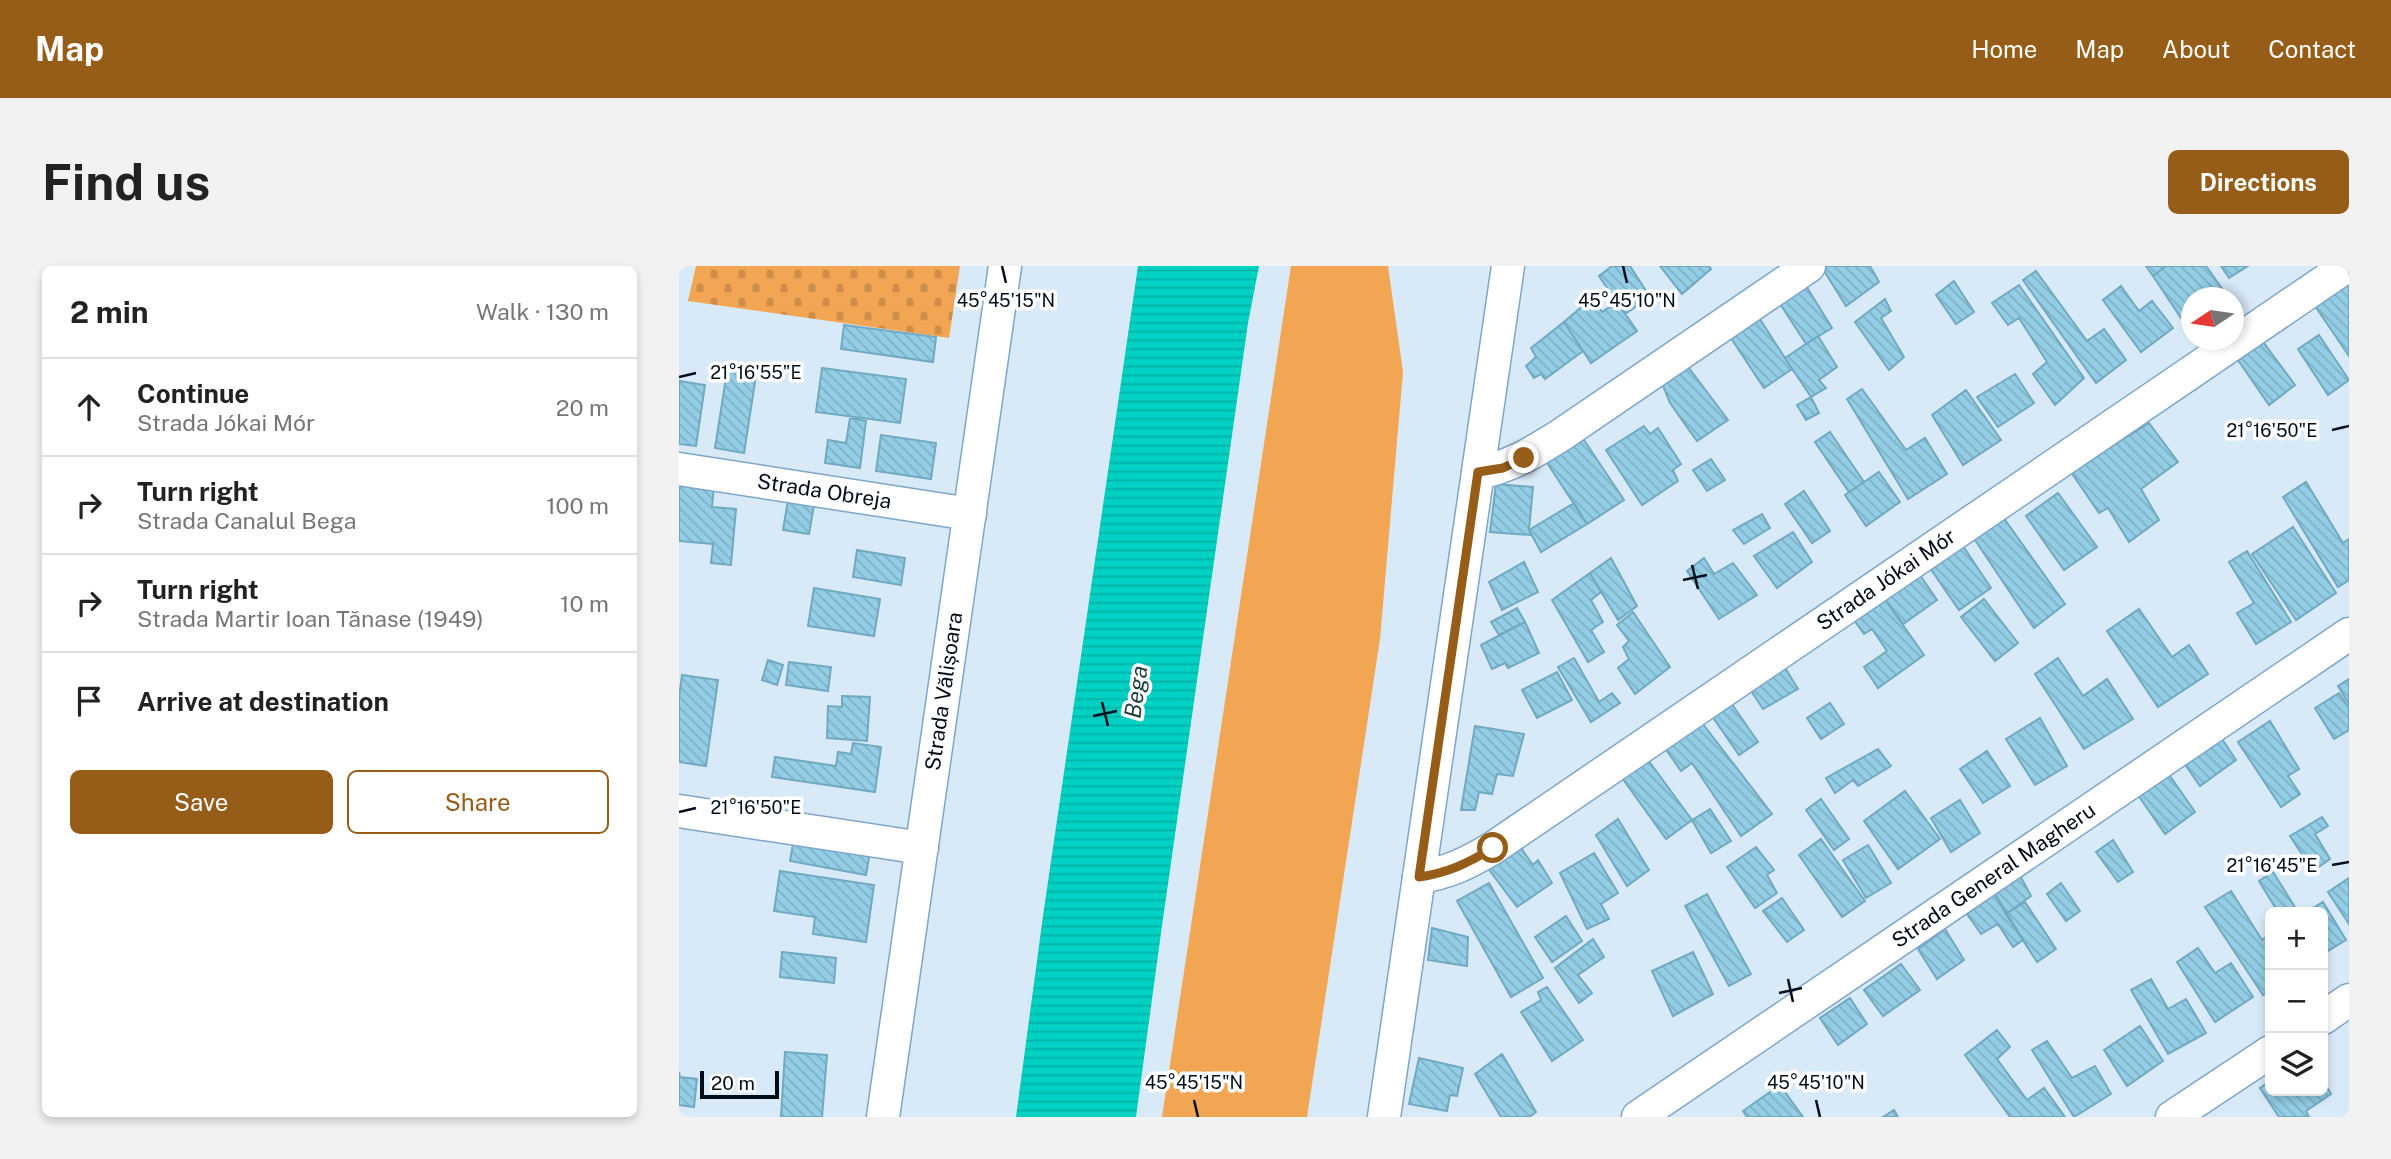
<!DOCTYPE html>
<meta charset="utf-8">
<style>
:root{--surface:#fff;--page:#f2f2f2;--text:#222;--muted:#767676;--line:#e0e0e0;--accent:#955d17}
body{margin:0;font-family:"Public Sans",sans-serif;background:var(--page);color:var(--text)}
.controls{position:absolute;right:21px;bottom:21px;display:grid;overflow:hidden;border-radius:10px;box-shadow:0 4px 10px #0003}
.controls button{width:63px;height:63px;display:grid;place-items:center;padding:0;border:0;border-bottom:2px solid var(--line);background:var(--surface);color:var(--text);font:35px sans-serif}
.compass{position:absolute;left:1502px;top:21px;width:63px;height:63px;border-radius:50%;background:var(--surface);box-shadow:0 4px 10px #0003;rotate:257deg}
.scale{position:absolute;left:21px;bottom:18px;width:79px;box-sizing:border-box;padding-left:7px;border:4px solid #020d1a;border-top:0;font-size:19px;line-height:24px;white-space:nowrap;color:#020d1a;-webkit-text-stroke:5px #fff;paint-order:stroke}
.stop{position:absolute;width:21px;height:21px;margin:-16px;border:5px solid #955d17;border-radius:50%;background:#fff}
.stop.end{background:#955d17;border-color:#fff;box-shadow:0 2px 7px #0008}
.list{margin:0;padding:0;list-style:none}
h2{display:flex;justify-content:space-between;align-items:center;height:91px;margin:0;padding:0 28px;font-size:30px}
h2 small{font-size:23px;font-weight:400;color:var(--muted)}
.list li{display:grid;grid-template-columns:46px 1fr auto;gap:21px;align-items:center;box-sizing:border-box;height:98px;padding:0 28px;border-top:2px solid var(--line)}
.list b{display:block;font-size:26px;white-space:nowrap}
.list p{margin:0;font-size:23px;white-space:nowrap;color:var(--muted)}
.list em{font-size:23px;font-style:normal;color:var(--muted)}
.actions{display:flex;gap:14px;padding:21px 28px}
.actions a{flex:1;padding:16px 0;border:2px solid var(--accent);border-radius:10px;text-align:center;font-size:24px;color:var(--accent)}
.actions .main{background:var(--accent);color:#fff}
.icon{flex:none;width:38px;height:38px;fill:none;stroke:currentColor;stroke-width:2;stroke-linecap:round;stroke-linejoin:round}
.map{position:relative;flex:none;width:1670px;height:851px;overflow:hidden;border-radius:10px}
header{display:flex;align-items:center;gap:42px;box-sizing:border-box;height:98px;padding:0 35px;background:var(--accent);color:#fff}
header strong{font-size:33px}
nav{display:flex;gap:38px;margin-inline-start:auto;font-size:24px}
.intro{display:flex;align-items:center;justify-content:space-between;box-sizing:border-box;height:168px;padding:0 42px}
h1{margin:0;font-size:49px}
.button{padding:18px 32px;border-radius:10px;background:var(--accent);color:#fff;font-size:24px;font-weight:700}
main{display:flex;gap:42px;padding:0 42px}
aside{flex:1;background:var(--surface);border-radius:10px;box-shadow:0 4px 10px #0003}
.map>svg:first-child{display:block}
.green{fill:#f2a654}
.cemetery{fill:url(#cemetery-stones)}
.water{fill:url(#water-rules)}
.building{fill:url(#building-back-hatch);stroke:#70a9c0;stroke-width:2}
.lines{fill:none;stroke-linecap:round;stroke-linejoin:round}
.minor-casing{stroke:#7ea6ca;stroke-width:35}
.minor{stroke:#fff;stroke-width:32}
.route{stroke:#955d17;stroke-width:9}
.ticks{fill:none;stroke:#020d1a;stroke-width:2.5}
.labels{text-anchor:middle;stroke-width:7;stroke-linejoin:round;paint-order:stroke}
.street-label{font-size:21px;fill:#020d1a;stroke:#fff}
.water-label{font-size:23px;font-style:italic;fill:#1d3e3a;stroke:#fff}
.ticks-label{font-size:18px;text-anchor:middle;fill:#020d1a;stroke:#fff;stroke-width:7;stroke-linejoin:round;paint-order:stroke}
</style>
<header>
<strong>Map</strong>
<nav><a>Home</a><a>Map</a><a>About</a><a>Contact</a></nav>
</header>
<div class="intro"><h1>Find us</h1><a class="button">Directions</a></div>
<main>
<aside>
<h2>2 min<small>Walk · 130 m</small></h2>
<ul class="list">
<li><svg class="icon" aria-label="ahead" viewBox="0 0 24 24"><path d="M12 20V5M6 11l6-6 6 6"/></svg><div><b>Continue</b><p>Strada Jókai Mór</p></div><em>20 m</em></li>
<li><svg class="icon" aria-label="right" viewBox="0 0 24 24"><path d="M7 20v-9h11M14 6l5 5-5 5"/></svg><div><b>Turn right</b><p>Strada Canalul Bega</p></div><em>100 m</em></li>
<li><svg class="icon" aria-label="right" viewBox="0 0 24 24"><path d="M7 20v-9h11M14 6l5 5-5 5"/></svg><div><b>Turn right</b><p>Strada Martir Ioan Tănase (1949)</p></div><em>10 m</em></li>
<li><svg class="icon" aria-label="arrive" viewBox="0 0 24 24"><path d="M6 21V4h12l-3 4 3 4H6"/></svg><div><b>Arrive at destination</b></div></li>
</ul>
<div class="actions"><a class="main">Save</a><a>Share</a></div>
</aside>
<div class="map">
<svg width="1670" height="851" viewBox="0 0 1670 851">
<defs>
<pattern id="cemetery-stones" width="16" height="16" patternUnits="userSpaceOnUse" patternTransform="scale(1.75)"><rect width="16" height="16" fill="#f2a654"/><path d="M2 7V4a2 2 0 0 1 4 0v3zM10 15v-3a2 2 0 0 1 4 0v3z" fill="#ce8e49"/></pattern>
<pattern id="water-rules" width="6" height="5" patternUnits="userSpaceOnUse" patternTransform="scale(1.75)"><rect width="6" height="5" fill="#00d1c2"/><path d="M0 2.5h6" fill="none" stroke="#00b2a6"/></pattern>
<pattern id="building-back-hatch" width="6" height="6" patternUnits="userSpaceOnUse" patternTransform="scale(1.75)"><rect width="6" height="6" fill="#94cee6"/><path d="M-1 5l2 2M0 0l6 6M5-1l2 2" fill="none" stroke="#7eb0c5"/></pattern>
</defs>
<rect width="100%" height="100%" fill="#d8e9f8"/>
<path class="green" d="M612,0H709L724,106L701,373L628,851H483Z"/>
<path class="cemetery" d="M17,0H281L270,72L9,35Z"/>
<path class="water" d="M459,0H580L569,57L482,667L457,851H337L364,650Z"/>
<path class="building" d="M933,0H951L971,31L946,48L920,10Z
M981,0H1030L1032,3L1003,28Z
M1142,0H1191L1200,16L1167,40Z
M1467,0H1487L1474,10Z
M1487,0H1527L1544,24L1533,32H1512V45L1502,52L1474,10Z
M1542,0H1569L1550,12Z
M1670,3V90L1632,34Z
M1357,5L1408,75L1425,63L1447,94L1417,117L1344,14Z
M1124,15L1153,62L1127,78L1098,33Z
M1275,15L1295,46L1277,58L1257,29Z
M1340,19L1405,112L1376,139L1354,108L1368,96L1340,52L1329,59L1313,37Z
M1442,20L1460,45L1473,35L1494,62L1462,86L1424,34Z
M913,32L923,46L938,36L958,65L912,97L885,56Z
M1206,33L1212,45L1202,52L1225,91L1210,104L1176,56Z
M1077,47L1113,103L1085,122L1048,66Z
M885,56L904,85L866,113L862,108L855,112L847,100L857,91L852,82Z
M165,59L257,71L254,96L162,83Z
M1576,65L1616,119L1590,139L1552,84Z
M1640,69L1670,114L1649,129L1619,83Z
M1139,70L1158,101L1140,114L1147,122L1132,131L1106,92Z
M1004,94L1049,154L1018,175L991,137L980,110Z
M49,99L78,103L65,187L36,182Z
M143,102L227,113L221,157L137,146Z
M1336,108L1355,137L1319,161L1298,131Z
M0,115L26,119L17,180L0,178Z
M1183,123L1227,184L1246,172L1268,208L1229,233L1168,133Z
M1287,124L1322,174L1284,199L1253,149Z
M1132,131L1140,147L1127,154L1118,139Z
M171,152L187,155L181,202L146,197L149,174L167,177Z
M1470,157L1499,196L1462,223L1480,254L1450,276L1429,242L1420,247L1392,206Z
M965,160L971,168L979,162L1002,198L994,204L999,215L963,239L927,184Z
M899,165L945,234L908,258L863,189Z
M1151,166L1185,216L1170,226L1136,176Z
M202,169L257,177L252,213L197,205Z
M1032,193L1046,214L1028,225L1014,204Z
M1200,206L1221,236L1187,260L1166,229Z
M0,207L36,210L33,241L57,243L52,299L32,297L34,278L0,275Z
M1627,216L1664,277L1670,273V314L1659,321L1604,231Z
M817,218L854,221L850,264L852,269L811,266Z
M1125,225L1151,265L1133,277L1106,238Z
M1379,227L1418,281L1385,304L1347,250Z
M110,228L136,233L130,268L104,264Z
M895,237L908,258L862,286L850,264Z
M1319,244L1386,338L1355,362L1290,265Z
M1083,248L1091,262L1065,278L1054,264Z
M1614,261L1657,327L1617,354L1573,288Z
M1114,266L1133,296L1098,322L1075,290Z
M1284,280L1312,322L1280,344L1251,302Z
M178,284L226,292L222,319L174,311Z
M1568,285L1612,356L1577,378L1558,347L1575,337L1550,296Z
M932,292L958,340L939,354L911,307Z
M1025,292L1035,308L1054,297L1078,329L1040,353L1008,305Z
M845,296L859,326L823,344L810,316Z
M911,307L922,326L912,334L924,356L912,364L925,386L909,396L873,334Z
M1241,309L1258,334L1224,358L1206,333Z
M135,322L201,333L195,370L129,360Z
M1198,322L1245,389L1199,422L1185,401L1208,385L1193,363L1185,368L1167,343Z
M1305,333L1339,377L1316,395L1282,351Z
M838,342L846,356L820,369L812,356Z
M1460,343L1493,391L1510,379L1529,408L1479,441L1428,365Z
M954,346L991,401L956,428L939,402L950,393L944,381L950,375L938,359Z
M846,356L860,387L829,402L826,397L813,403L802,379Z
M895,392L920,436L933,427L941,437L912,456L879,401Z
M1100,392L1119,423L1084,443L1065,414Z
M1379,392L1404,430L1428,413L1454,453L1405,483L1356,408Z
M89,394L104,399L98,419L83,414Z
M110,396L152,401L149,425L107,419Z
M878,406L893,434L858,452L843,424Z
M3,409L39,414L27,500L0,496V432Z
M1670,413V438L1659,420Z
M1660,427L1670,442V464L1655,473L1636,442Z
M163,430L191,431L188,475L148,472L149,440L163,441Z
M1050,434L1079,476L1060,489L1031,447Z
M1151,437L1165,458L1142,473L1128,452Z
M1017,449L1093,548L1062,570L1013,497L1002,505L981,475Z
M1361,452L1388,500L1356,519L1327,473Z
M1591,455L1620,503L1609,510L1621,528L1602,541L1559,476Z
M796,460L845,468L834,510L818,508L813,528L800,526L796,544H782Z
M1537,464L1557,494L1521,520L1500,490Z
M174,477L202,481L196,526L93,511L96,491L157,500L159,486L172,488Z
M961,483L1013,554L987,573L936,502Z
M1199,483L1212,500L1179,520L1174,514L1156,527L1147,512Z
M1308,485L1331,520L1304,537L1281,503Z
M1489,507L1516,546L1486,568L1459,529Z
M1226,525L1261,573L1219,603L1185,555Z
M1142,533L1170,573L1155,584L1127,544Z
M1281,534L1301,567L1272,586L1252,552Z
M1031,543L1052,575L1032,587L1013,554Z
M1643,551L1649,560L1636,568L1651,593L1634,605L1611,570Z
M939,553L970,604L948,620L917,569Z
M116,567L192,580L187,609L111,595Z
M1142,573L1186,635L1163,651L1120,589Z
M1434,574L1454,606L1439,616L1417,586Z
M839,578L854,599L859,594L873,617L838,641L808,601Z
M1189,579L1212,617L1187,632L1164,594Z
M1077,581L1095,604L1088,609L1098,627L1076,642L1048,601Z
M915,587L939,627L922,638L930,653L908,663L881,607Z
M1336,600L1352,630L1327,648L1310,618Z
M101,605L195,619L187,676L134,668L136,651L95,645Z
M1594,606L1619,646H1599L1580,615Z
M1670,612V658L1649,626Z
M810,617L864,712L832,731L778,635Z
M1382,617L1401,645L1387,655L1368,628Z
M1310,618L1344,674L1334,681L1319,658L1302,668L1281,638Z
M1552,625L1583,674L1591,668V724L1584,729L1526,641Z
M1028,628L1072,708L1050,720L1006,640Z
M1103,632L1125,664L1108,676L1084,645Z
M1346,636L1377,683L1358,696L1327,648Z
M1644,636L1667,674L1644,688V646H1628Z
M887,650L903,675L873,696L856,671Z
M753,662L789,671L788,700L749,694Z
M1266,663L1285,694L1258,713L1239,683Z
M914,673L925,691L899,709L913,727L900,737L876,702Z
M1519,682L1536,707L1552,697L1574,731L1536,756L1498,696Z
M103,686L157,692L155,717L101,711Z
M1014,686L1034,728L994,750L973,705Z
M1222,698L1241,724L1204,750L1185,724Z
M1472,713L1489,743L1507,733L1527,767L1489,788L1452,724Z
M868,721L904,774L873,795L842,746L862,734L859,726Z
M1171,732L1188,758L1159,779L1141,752Z
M1461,760L1484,795L1448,820L1425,784Z
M1318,764L1331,781L1318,793L1348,834L1365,822L1386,851H1331L1286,789Z
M1368,775L1393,812L1416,800L1432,828L1395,851L1353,784Z
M106,786L148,789L143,851H102Z
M823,788L857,846L850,851H822L796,808Z
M740,792L784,802L778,830L771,829L768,845L730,838Z
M0,806L1,811L18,813L15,841L0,839Z
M1644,814L1652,828L1627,845L1630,851H1600L1581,822L1591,815V825H1644Z
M1101,819L1124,851H1068L1064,845Z
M1215,844L1219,851H1204Z"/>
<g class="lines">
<g class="minor-casing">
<g id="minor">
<path id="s1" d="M0,203L291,248"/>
<path d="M799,207C833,200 853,187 882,169L1130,0"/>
<path d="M0,545L243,582"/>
<path id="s2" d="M740,611C769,607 789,597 814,582L1668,0"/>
<path d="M1644,752L1670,734"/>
<path id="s3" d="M204,851L326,0"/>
<path d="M705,851L829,0"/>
<path id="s4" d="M959,851L1670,368"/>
<path d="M1493,851L1591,786"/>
</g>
</g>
<use href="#minor" class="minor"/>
</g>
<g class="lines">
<path class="route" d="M814,582C789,597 769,607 740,611L799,206L824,202L845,192"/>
</g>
<path class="ticks" d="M323,0L327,17M944,0L948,17M0,111L17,107M1653,164L1670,160M1013,299L1019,323M1004,314L1028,309M423,436L429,460M414,450L438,445M0,546L17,542M1653,599L1670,596M1109,713L1114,736M1100,727L1123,722M515,834L519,851M1137,834L1141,851"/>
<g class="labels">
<g class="street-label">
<text dy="7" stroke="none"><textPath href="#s1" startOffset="147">Strada Obreja</textPath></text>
<text dy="7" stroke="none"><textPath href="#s2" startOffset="556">Strada Jókai Mór</textPath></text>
<text dy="7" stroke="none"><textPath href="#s3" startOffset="430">Strada Vălișoara</textPath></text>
<text dy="7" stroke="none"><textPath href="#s4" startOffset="430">Strada General Magheru</textPath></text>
</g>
<g class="water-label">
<text transform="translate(457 426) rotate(-82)" y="8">Bega</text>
</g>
</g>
<g class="ticks-label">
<text x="327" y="41">45°45'15"N</text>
<text x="948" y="41">45°45'10"N</text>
<text x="77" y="113">21°16'55"E</text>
<text x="1593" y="171">21°16'50"E</text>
<text x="77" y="548">21°16'50"E</text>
<text x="1593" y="606">21°16'45"E</text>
<text x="515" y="823">45°45'15"N</text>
<text x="1137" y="823">45°45'10"N</text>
</g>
</svg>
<div class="controls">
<button>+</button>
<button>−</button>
<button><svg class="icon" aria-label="layers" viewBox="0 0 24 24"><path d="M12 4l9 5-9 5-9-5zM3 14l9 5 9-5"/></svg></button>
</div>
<svg class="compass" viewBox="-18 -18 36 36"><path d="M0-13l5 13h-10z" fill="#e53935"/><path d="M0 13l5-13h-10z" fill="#767676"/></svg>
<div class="scale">20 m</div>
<div class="stop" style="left:814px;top:582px"></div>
<div class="stop end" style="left:845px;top:192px"></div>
</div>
</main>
